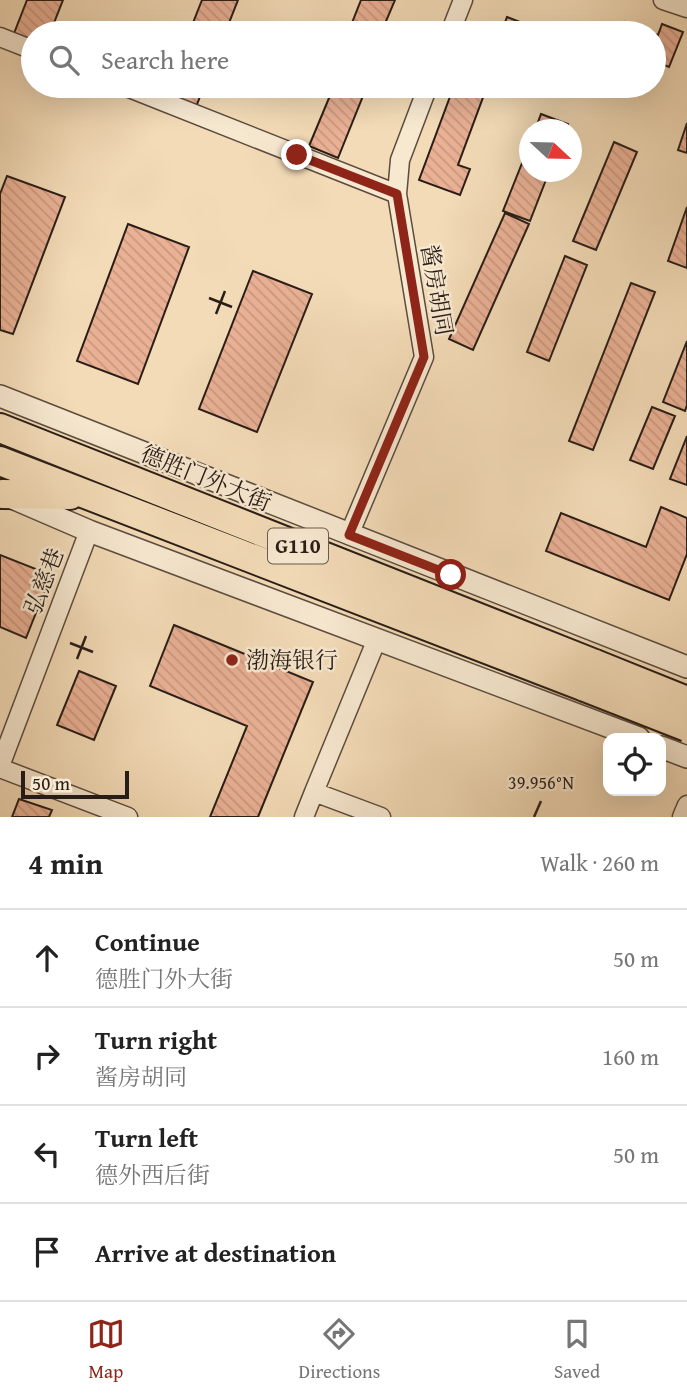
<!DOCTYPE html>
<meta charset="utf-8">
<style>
:root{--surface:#fff;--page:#f6f6f6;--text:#222;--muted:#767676;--line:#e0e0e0;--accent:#8f2418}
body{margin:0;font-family:"Gentium Book Plus","Noto Serif SC",serif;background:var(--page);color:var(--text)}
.controls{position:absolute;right:21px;bottom:21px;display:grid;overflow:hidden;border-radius:14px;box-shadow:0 7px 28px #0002}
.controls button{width:63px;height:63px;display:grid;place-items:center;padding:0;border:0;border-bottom:2px solid var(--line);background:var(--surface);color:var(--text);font:35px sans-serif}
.compass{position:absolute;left:519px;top:119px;width:63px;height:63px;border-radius:50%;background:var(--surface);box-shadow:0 7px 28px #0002;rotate:112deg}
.scale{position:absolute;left:21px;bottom:18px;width:108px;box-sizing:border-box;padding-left:7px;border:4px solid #291d17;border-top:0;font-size:19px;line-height:24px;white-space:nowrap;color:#291d17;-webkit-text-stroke:5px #f7e8d0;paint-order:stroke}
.stop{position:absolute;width:21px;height:21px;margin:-16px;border:5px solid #8f2418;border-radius:50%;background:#fff}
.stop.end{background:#8f2418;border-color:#fff;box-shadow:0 2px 7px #0008}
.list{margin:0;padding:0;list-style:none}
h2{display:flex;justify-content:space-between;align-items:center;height:91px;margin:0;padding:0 28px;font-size:30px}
h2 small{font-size:23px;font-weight:400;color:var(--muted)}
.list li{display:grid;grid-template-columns:46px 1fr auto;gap:21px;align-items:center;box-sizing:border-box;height:98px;padding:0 28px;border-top:2px solid var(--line)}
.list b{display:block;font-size:26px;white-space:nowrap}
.list p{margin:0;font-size:23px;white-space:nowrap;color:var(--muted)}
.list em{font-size:23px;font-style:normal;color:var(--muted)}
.icon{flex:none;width:38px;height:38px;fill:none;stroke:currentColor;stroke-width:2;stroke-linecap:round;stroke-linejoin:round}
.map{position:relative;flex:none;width:687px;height:817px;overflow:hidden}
.search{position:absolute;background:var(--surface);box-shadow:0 7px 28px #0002;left:21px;right:21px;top:21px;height:77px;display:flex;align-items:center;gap:18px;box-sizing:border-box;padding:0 24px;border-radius:38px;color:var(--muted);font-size:26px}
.sheet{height:483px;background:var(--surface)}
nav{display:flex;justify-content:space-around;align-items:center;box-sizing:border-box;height:98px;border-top:2px solid var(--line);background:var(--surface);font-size:19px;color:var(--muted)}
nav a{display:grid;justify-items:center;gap:4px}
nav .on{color:var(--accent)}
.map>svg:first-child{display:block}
.building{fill:url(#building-back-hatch);stroke:#291d17;stroke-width:2}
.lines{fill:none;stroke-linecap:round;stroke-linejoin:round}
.minor-casing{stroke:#5c4c3f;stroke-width:21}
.tertiary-casing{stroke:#5c4c3f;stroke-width:24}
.trunk-casing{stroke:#291d17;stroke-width:32}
.minor{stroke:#f7e8d0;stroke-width:18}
.tertiary{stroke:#f7e8d0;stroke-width:21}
.trunk{stroke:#f3dbb7;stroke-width:28}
.trunk-bridge-casing{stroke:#291d17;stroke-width:32;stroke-linecap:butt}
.trunk-bridge{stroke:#f3dbb7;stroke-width:28}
.route{stroke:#8f2418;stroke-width:9}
.ticks{fill:none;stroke:#291d17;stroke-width:2.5}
.poi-dot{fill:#8f2418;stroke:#f7e8d0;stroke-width:2.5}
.labels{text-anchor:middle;stroke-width:5;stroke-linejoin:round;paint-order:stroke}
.shield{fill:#f7e8d0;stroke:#675a4e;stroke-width:2}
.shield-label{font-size:21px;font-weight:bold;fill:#291d17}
.street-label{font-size:23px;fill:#291d17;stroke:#f7e8d0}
.poi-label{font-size:23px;fill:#291d17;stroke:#f7e8d0;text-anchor:start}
.ticks-label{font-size:18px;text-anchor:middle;fill:#291d17;stroke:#f7e8d0;stroke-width:5;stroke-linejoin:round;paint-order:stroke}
</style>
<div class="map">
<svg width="687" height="817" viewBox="0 0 687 817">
<defs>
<pattern id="building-back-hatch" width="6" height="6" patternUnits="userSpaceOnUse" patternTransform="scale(1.75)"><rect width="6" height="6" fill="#eab195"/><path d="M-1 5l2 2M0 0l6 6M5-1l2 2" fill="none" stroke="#c99880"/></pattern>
</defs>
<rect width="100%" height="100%" fill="#f3dbb7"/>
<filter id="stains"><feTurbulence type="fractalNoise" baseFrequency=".00286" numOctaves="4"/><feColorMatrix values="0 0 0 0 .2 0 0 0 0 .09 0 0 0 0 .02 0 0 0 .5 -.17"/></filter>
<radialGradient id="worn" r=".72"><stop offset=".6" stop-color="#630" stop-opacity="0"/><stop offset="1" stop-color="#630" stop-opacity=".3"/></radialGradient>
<path class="building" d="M27,0H63L50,33H33V44L13,36Z
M202,0H238L225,33H189Z
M361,0H395L381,33H348Z
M507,17L538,29L536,33H501Z
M625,22L653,33H620Z
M662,24L683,32L669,67L654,61V34L658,35Z
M168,86H204L196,107L165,95Z
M334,86H367L338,158L309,146Z
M454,86H468L485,92L458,165L470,169L460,195L419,180Z
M541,114L568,124L566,130H535Z
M687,123V153L678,150Z
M614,142L637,152L596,250L573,241Z
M530,143V172H549L530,221L503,211Z
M7,176L65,197L13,334L0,330V194Z
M687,207V268L668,261Z
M505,213L529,224L473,350L449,339Z
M128,224L189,247L138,384L77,361Z
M565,256L587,265L549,361L527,352Z
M253,271L312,294L257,432L199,409Z
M631,283L655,292L593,450L569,441Z
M687,341V405L685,411L663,402Z
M652,407L675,416L653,469L630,460Z
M687,436V485L670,479Z
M661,507L687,518V554L669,600L546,551L561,513L646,547Z
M0,555L51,575L26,638L0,627Z
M174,625L313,682L258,817H210L247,726L150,686Z
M79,671L116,686L94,740L57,725Z
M19,799L52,810L49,817H12Z"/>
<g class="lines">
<g class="minor-casing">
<path id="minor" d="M663,0L687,8
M450,33L463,0
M0,37L33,50
M124,86L397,194
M349,535L424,357L397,194L400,160L428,86
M0,766L89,531
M0,768L128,817
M314,792L377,639
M304,817L314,792L381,817
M682,817L687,805"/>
</g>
<g class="tertiary-casing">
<path id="tertiary" d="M0,396L687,667
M10,497L89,531L639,738
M661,747L687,757"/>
</g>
<g class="trunk-casing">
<path id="trunk" d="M0,428L595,664
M0,461L585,687
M2,494L70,495"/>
</g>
<use href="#minor" class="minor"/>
<use href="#tertiary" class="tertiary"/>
<use href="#trunk" class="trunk"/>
<g class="trunk-bridge-casing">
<path id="trunk-bridge" d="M595,664L687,701
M585,687L687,727"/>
</g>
<use href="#trunk-bridge" class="trunk-bridge"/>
</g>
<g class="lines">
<path class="route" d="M297,155L397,194L424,357L349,535L451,575"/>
</g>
<path class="ticks" d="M209,298L232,307M216,314L225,291M70,643L93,652M77,659L86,636M534,817L541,801"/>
<circle class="poi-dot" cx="232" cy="660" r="7"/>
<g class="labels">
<rect class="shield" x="268" y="528.5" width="60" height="35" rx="5"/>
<g class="shield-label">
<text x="298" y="553">G110</text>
</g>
<g class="street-label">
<text transform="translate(437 290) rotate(80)" y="8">酱房胡同</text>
<text transform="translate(206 478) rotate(22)" y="8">德胜门外大街</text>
<text transform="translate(44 581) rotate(-69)" y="8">弘慈巷</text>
</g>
<g class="poi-label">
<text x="246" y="668">渤海银行</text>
</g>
</g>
<g class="ticks-label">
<text x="541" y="789">39.956°N</text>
</g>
<rect width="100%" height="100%" filter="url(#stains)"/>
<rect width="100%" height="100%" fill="url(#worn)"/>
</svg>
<div class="controls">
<button><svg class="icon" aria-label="locate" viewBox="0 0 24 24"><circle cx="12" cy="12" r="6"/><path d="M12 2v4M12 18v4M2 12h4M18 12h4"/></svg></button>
</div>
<svg class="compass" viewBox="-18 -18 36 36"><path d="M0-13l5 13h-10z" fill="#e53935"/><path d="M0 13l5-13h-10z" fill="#767676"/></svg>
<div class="scale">50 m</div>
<div class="stop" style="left:451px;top:575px"></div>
<div class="stop end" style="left:297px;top:155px"></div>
<div class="search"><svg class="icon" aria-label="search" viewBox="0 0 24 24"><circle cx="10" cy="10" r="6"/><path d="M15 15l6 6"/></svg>Search here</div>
</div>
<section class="sheet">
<h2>4 min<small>Walk · 260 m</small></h2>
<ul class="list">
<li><svg class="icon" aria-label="ahead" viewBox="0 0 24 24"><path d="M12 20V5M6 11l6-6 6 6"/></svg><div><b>Continue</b><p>德胜门外大街</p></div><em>50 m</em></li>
<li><svg class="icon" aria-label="right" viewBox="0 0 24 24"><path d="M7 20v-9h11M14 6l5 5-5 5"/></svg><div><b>Turn right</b><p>酱房胡同</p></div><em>160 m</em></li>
<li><svg class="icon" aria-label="left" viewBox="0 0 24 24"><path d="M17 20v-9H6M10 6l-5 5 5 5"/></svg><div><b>Turn left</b><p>德外西后街</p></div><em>50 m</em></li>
<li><svg class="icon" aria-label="arrive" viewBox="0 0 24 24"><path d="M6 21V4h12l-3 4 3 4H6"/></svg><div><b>Arrive at destination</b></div></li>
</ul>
</section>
<nav>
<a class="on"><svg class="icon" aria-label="map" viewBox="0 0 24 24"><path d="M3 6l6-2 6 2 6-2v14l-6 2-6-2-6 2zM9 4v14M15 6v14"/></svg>Map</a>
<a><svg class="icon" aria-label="directions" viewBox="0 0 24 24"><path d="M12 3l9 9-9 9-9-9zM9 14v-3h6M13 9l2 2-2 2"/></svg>Directions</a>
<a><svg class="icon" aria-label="saved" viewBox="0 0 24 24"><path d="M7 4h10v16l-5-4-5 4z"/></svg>Saved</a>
</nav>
